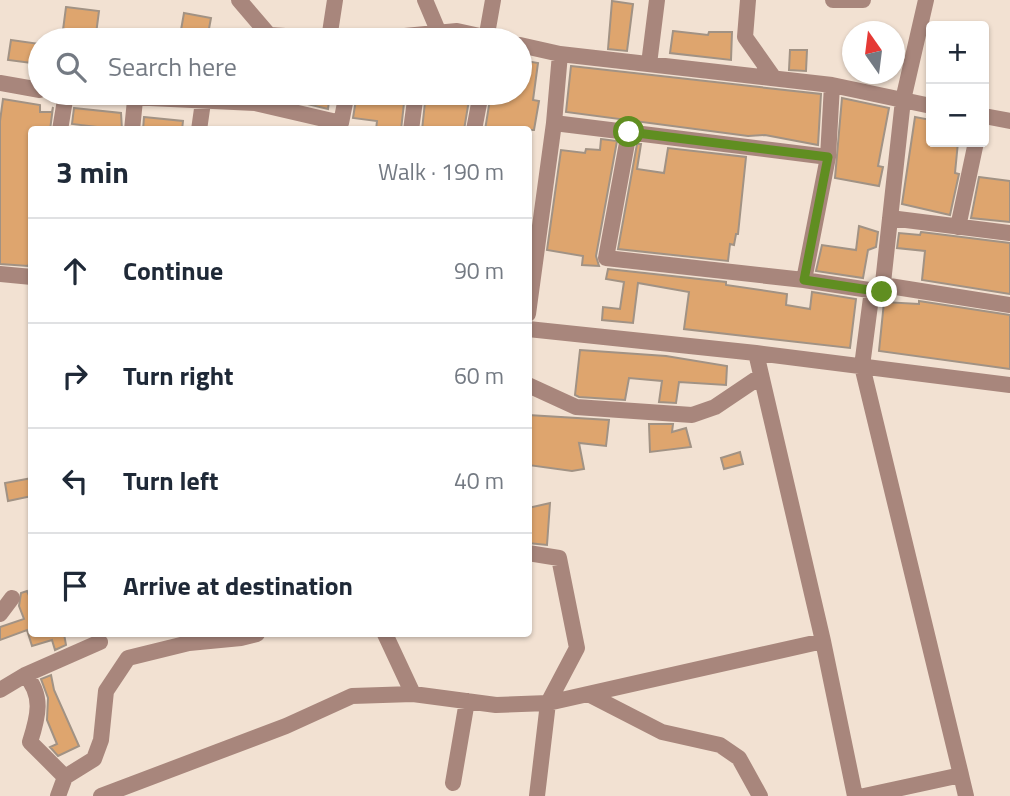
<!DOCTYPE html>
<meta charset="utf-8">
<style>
:root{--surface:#fff;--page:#f6f6f7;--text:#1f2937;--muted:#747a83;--line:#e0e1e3}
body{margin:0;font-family:"Titillium Web",sans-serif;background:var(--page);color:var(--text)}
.controls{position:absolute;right:21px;top:21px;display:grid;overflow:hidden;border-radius:7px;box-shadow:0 2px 5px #0004}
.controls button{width:63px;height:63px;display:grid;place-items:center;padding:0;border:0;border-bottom:2px solid var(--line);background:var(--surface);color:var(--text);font:35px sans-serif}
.compass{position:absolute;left:842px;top:21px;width:63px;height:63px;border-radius:50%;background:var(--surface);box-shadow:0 2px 5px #0004;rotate:346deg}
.stop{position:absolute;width:21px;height:21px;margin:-16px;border:5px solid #608e21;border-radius:50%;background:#fff}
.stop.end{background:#608e21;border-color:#fff;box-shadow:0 2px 7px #0008}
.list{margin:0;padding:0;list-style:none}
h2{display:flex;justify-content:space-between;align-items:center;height:91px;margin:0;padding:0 28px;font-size:30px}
h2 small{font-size:23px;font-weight:400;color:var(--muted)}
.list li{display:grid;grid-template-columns:46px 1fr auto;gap:21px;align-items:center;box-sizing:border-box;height:105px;padding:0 28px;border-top:2px solid var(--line)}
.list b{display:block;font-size:26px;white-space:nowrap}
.list em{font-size:23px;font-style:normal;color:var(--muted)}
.icon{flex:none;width:38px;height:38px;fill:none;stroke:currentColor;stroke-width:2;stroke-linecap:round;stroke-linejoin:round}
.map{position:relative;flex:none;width:1010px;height:796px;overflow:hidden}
.search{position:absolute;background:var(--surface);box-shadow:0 2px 5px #0004;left:28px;top:28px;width:504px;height:77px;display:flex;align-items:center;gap:18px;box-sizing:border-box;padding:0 24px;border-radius:38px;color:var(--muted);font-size:26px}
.panel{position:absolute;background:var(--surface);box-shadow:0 2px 5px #0004;left:28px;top:126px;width:504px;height:511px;border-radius:7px}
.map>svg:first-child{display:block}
.building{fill:#dea56e;stroke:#a19284;stroke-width:2}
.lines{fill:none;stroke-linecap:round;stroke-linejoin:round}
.minor{stroke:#a8867c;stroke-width:16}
.route{stroke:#608e21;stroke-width:9}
</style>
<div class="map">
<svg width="1010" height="796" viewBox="0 0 1010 796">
<rect width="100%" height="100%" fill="#f2e1d2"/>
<path class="building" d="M612,1L633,4L627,51L608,49Z
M66,7L99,11L96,34L63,30Z
M184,13L211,18L208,34L181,30Z
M673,31L708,35L709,32H732L731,60L670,53Z
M11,40L40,44V64L8,60Z
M790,50H807L806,71L789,70Z
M520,60L538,63L533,100L539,101L534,130H485L491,93H520Z
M571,66L821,94L818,145L765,135L748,136L566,112Z
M278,93H330L328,109L278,97Z
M357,93L405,94L401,130H376L377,121L353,118Z
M426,93L470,94L464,130H422Z
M842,98L889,108L878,166L883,167L879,186L835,178Z
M3,99L40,105V112H52L53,107L50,130H32V256L28,266L0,264V121Z
M74,108L121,113L122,130L72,124Z
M144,117L183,121L182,130H143Z
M915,117L931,120V142H958L955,173L959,174L950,215L902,204Z
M601,139L617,141L596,256L599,266L582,265L583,256L547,250L561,150L585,153L586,149L600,150Z
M637,144H641L637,169L664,173L668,148L746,157L738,234H736L734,245L730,244L728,261L618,249Z
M979,177L1010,181V222L971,218Z
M859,226L878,232L876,247L868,250L863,278L816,271L822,245L856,250Z
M921,232L1010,243V294L922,280L925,251L897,248L899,233L920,235Z
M608,269L726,282V285L787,294L786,305L810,309L812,292L856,299L850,348L684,329L689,292L638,283L633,323L602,320L603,307L620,309L624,282L606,279Z
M919,301L1010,315V369L879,351L884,302L919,304Z
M580,350L666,356L727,366L726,385L679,382L676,403L659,402L662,381L629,378L625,400L579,397L575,395Z
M528,415L609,420L606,446L579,443L584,469L572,471L528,465Z
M649,424H673L672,432L686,428L691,447L650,452Z
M740,452L743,464L724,469L721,458Z
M32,478V496L8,501L5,483Z
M550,503L547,545L528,543V508Z
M27,591L32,602V634H64L66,645L55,650L52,640L32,646L27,630L0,640V627L24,619L19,606L21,593Z
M51,675L54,690L79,746L58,756L50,747L57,744L47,720L48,698L41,679Z"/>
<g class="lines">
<path class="minor" d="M239,0L269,35L351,40
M425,0L439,33
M493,0L487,34L494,39
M748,0L745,37L774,78
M833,0H863
M329,39L335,0
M363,40L457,31L498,40
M520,45L560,54L554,123L828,157L832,85L931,106
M560,54L832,85
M649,64L657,0
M0,83L40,90
M58,93L66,94L60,130
M66,94L255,103L341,123L347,93
M984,116L1010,121
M132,130L135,100
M199,130L203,102
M411,130L416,93
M474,130L481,93
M629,132L606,258L804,280L828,157
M890,218L1010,233
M958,227L976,142
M0,274L32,277
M804,280L882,292L903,100L926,0
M883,285L1010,305
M872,290L862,366L961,775
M528,314L554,123
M528,329L756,353
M528,385L576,407L692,415L715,407L761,376
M528,553L559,558L577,648L548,703L537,796
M0,614L12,598
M385,634L413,694
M25,675C44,695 38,717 30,742L65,777L58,796
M0,690L25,675L100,642
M588,694L662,732L720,745L739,758L760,796
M65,777L94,759L101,740L106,691L128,658L189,643L241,638L257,634
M453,783L467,701
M101,796L286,726L352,696L413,694L496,705L548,703L823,641
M855,796L823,641L756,353L1010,385
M864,796L961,775L966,796"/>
</g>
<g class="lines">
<path class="route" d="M629,132L828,157L804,280L882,292"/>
</g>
</svg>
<div class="controls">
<button>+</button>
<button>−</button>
</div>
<svg class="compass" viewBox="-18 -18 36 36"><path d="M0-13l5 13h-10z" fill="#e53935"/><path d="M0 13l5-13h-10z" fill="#747a83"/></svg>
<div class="stop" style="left:629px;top:132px"></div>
<div class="stop end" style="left:882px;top:292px"></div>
<div class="search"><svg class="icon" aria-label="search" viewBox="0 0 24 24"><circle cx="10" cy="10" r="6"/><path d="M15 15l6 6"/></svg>Search here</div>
<section class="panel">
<h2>3 min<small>Walk · 190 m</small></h2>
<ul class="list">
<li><svg class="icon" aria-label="ahead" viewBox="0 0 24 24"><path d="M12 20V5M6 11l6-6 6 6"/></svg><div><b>Continue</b></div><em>90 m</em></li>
<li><svg class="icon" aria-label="right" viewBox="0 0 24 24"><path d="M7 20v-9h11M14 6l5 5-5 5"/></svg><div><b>Turn right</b></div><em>60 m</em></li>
<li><svg class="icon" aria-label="left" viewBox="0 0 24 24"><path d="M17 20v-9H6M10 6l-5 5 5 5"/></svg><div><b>Turn left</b></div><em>40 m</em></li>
<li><svg class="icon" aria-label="arrive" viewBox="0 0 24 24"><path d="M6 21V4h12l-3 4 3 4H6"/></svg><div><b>Arrive at destination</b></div></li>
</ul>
</section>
</div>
